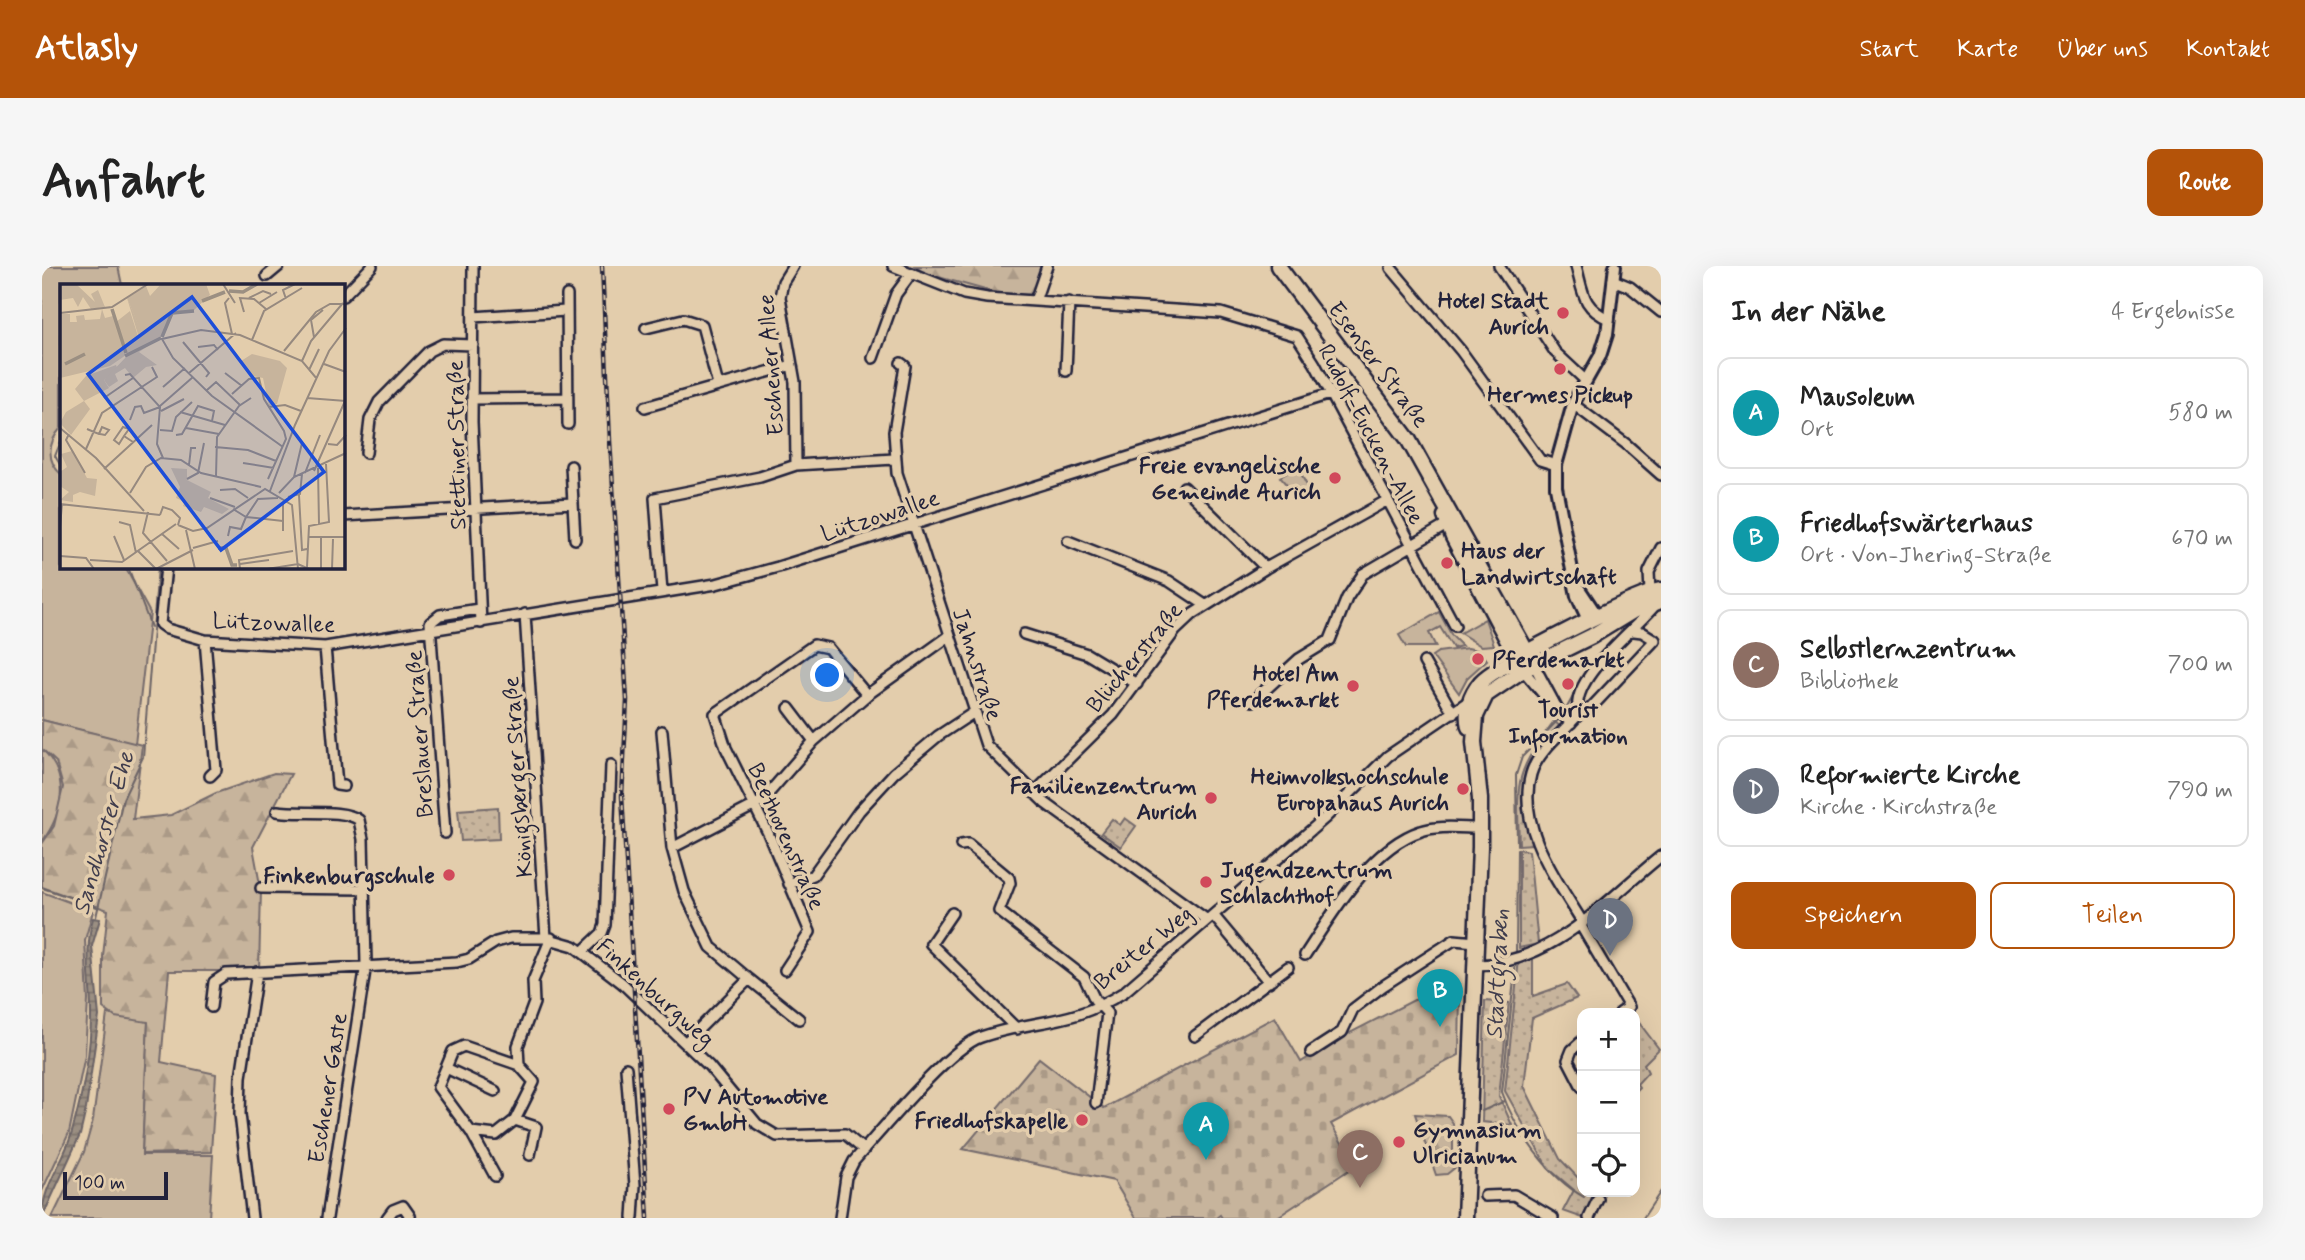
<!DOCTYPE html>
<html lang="de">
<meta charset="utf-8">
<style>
:root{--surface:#fff;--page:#f6f6f6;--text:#222;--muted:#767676;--line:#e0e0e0;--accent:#b45309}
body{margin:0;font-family:Mynerve,sans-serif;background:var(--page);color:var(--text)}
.controls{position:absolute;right:21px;bottom:21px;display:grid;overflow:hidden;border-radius:14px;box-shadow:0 7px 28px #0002}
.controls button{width:63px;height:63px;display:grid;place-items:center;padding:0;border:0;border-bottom:2px solid var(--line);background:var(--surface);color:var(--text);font:35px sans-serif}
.scale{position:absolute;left:21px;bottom:18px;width:105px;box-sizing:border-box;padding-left:7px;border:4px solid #22223b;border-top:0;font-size:19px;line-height:24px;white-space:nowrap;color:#22223b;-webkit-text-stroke:5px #e3cdac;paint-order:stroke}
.you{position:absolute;left:786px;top:410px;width:24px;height:24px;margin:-18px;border:5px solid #fff;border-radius:50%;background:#1a73e8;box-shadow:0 0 0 10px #1a73e833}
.badge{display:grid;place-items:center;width:46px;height:46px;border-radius:50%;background:var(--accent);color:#fff;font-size:23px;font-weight:700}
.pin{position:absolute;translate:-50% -58px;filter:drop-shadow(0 2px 4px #0008)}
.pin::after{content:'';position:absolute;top:37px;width:24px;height:21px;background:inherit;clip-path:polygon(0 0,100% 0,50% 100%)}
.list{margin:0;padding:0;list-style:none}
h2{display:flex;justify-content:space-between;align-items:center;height:91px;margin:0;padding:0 28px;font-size:30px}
h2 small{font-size:23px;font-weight:400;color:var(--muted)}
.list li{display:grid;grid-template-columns:46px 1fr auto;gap:21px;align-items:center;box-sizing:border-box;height:112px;margin:0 14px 14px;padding:0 14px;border:2px solid var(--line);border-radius:14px}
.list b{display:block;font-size:26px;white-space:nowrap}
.list p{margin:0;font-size:23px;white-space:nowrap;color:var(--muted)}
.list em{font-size:23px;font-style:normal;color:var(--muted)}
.actions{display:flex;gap:14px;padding:21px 28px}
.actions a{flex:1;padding:16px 0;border:2px solid var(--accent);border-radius:14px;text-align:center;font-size:24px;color:var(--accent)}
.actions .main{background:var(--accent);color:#fff}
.icon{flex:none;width:38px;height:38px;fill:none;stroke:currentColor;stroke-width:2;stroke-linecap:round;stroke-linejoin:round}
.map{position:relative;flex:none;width:1619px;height:952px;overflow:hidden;border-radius:14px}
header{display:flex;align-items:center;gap:42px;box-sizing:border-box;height:98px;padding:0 35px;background:var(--accent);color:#fff}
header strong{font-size:33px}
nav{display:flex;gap:38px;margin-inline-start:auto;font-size:24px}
.intro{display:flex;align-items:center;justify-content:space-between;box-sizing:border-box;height:168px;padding:0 42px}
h1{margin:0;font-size:49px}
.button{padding:18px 32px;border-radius:14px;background:var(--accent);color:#fff;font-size:24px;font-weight:700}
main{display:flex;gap:42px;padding:0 42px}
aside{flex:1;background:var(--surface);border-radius:14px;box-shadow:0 7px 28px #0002}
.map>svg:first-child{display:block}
.green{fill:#c7b49c;stroke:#746b6c;stroke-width:2}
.forest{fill:url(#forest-firs);stroke:#746b6c;stroke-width:2}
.cemetery{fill:url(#cemetery-stones);stroke:#746b6c;stroke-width:2}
.park{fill:url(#park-dots);stroke:#746b6c;stroke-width:2}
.water{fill:url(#water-rules);stroke:#6b6366;stroke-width:2}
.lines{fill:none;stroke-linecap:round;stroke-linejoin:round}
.stream{stroke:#6b6366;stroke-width:2}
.minor-casing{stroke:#22223b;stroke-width:14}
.tertiary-casing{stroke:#22223b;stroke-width:16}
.primary-casing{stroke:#22223b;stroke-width:19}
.minor{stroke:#e3cdac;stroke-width:9}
.tertiary{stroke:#e3cdac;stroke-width:10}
.primary{stroke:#e3cdac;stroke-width:14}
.rail-casing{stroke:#22223b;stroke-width:4.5}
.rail{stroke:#e3cdac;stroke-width:2;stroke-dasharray:5;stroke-linecap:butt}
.poi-dot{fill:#d1495b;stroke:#e3cdac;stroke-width:2.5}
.labels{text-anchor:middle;stroke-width:7;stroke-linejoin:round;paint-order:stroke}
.poi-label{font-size:23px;font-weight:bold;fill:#22223b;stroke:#e3cdac;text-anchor:end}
.street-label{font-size:23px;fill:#22223b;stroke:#e3cdac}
.water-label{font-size:24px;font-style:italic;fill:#403d4d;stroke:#e3cdac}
.inset-river{fill:none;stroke:#9b8f82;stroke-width:3.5}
.inset-road{fill:none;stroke:#96897f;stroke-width:2}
.view{fill:#1d4ed8;fill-opacity:0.15;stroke:#1d4ed8;stroke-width:3.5}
.inset-edge{fill:none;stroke:#22223b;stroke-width:3.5}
</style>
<header>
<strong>Atlasly</strong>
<nav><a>Start</a><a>Karte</a><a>Über uns</a><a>Kontakt</a></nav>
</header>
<div class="intro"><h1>Anfahrt</h1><a class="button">Route</a></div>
<main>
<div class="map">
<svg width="1619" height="952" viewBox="0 0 1619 952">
<defs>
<pattern id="forest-firs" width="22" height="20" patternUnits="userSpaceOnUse" patternTransform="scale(1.75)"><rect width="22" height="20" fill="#c7b49c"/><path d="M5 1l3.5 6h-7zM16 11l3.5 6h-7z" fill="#ab9a87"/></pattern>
<pattern id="cemetery-stones" width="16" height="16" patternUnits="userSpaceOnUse" patternTransform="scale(1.75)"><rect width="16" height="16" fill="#c7b49c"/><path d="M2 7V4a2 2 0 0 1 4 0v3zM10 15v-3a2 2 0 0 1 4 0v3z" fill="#ab9a87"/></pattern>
<pattern id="park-dots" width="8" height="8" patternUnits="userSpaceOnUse" patternTransform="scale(1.75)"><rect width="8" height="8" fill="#c7b49c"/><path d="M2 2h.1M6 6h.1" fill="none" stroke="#ab9a87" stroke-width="1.8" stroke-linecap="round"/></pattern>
<pattern id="water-rules" width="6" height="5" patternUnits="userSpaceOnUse" patternTransform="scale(1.75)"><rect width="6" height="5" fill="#9b8f82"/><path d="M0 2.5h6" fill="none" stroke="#7e746c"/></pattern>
</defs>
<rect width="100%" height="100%" fill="#e3cdac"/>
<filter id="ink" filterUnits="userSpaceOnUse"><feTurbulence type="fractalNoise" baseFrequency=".0143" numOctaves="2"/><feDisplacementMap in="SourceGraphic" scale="14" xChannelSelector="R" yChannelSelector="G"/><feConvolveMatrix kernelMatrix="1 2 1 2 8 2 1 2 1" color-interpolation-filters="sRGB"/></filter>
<g filter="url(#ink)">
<path class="green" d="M0,0H76L80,19H19V162C6,176 4,195 19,208V301H83L108,347L93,478L0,454Z
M1255,201L1270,229L1259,236L1238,211Z
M1397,346L1410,370L1420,380L1411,382L1398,361L1387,367L1394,381H1364L1357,369Z
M1443,353L1452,379L1439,380L1418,367Z
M1426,382L1438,385L1445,394L1425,412L1417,427L1390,390L1396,386Z
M0,483C28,510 22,546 0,576Z
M0,626L51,645L43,674L46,734L43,789L27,867L0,925Z
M65,748L106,755L100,889H171L167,952H10L42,886L51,854Z"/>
<path class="forest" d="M873,0H1000L989,29L954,27L882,7Z
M0,454L100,479L91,553L129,549L174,527L232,507L249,508L211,581L219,624L217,705H127L119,796L174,808L169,886L100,888L106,756L73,751L61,742V690L66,644L0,622V578L12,560L21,521L14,496L0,483Z
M1373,848L1406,850L1411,857V898L1414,901L1405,908L1394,909Z"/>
<path class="cemetery" d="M1418,725L1417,789L1289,858L1313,900L1234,952H1180L1178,949L1174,952H1094L1072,915L921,883L997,792L1062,842L1233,751L1259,796L1298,772L1372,734Z"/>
<path class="park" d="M1512,455L1521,463L1491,496L1486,548L1491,578L1477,579C1475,513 1472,509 1512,455Z
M456,541L457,573L419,575L416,544Z
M1083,552L1094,560L1079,581L1059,567L1070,553L1078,559Z
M1477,583L1487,585L1496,678L1477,682Z
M1491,690V730L1525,718L1535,732L1490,752L1482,820L1518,893L1540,916V926H1555L1541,952L1521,945L1532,924L1506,902L1463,825L1477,693Z
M1443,735L1467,737L1457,830L1470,859L1440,856Z
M1595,754L1617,783L1602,798L1606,806L1595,818L1597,821L1593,825V756Z"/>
<path class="water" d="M51,652L58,653L50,680L57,750L44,843L38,869L0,952C0,919 22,897 30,866C40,830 49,786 49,748C49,714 42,685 51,652Z"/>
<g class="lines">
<path class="stream" d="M19,175L13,190L19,200
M86,301L109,361
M1540,414L1555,393
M1523,445L1534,425
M1475,579L1474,509L1480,491L1518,452
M0,621L55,641
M54,651L81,533L101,491L116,301
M1474,689L1475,583
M1474,695L1460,826C1473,864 1507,912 1542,931
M1440,845L1463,835
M1601,952L1619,925"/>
<g class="minor-casing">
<path id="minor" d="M431,0L430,156L439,357
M751,0L741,16L738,31L753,116L754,199
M851,0L922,28L945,32L1179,47L1255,70L1273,98L1413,360
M1457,0L1513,86L1543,114
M1534,0C1541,25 1540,42 1567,53
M1349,2L1419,85L1498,194L1514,199
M225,10L237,0
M1571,14L1588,21L1619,46
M525,29L526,158
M301,30L330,0
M993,35L1005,0
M431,51L524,45
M604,62L641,53L660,59L676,119
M831,92L854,28L868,9
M859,97L863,100L852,166L855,207L944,479L1003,537L1165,654
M1024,105L1027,36
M430,133L525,132
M1531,138L1584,178L1619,209
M603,141L750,99
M324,187L328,154L337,136L387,85L401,78L431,79
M529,200L531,237
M1142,221L1224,302
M301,250L531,237L533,273
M1026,275L1127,315L1163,339
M124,301L118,358L125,363L163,374L283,381L674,318L736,301L1288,128
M620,326L613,232L718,211L754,199L852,193
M1608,326L1607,306L1619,282
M483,348L504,672
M982,368L1045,388L1095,418
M163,374L174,504L168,510
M283,381L295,519L302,520
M1382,396L1411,447
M1492,399L1516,444L1529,457
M1481,404L1512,441
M1211,435L1257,393L1288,374L1305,332L1321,308L1408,257
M747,442L772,475
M1537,448C1525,413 1595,363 1615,337
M620,465L630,582L642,625L669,681L707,713L643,777
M992,527L1071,449L1133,365L1151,348L1224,302L1344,235
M235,545C257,549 301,542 317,554L321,573L324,698L285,952
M403,567L388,357L398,349L437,343
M919,579L926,578L967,612L968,617L957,645L1042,711L1053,734L1065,747L1054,837
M630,582L719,536L772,475L825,429L906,371
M747,618L771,609L817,545L852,507L896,470L931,447
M219,622L322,623
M910,647L889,678L975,763
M1171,649L1227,716
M1541,657C1515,614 1474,561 1489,508C1495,486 1522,465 1537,448L1545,446L1613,374L1600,366L1592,365
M1539,660L1587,741L1578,747
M541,685L560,667L563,659L569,499
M1263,689C1290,648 1329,581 1379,565C1396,559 1420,562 1438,562
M1432,699C1510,699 1564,634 1619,590
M743,704L768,666L726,567L684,482L673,448L772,379L786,382L825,429
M707,713L757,753
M169,741L172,716L184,708L415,696L427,693L454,676L469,672H504L532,680L580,717L667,800L715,858L735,870L803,868L822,884
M1153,770L1246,701
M1540,775L1530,784L1526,794L1540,821
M1269,786L1300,766L1311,743L1341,720L1412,674L1434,676
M404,802L453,825
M584,802L593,919L591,952
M473,854L494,861L488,889
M429,866L454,869L473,854L492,816L477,799
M453,910L429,866L396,821L411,785L422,780L477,799L476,780L492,737L491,715L509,672
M1443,930L1472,929L1511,952
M210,952L198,848L199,811L215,706
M345,952L351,944L361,940L368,950L366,952
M798,952L804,911L812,895C837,867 908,781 939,771C994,752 1028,761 1082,726L1283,552L1346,490L1427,435
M1547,952L1556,933"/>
</g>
<g class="tertiary-casing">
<path id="tertiary" d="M1536,321L1556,351
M1547,356L1535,330L1514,221V199L1531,138L1558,90L1565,68L1573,0"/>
</g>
<g class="primary-casing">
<path id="primary" d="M1236,0L1366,173L1492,399
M1403,250L1411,271L1479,400
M1427,461C1423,445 1428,429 1439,416C1457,397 1592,329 1619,324
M1423,952L1438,581V533L1432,476L1434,450L1444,429L1481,404L1550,370L1591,345L1619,335"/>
</g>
<use href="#minor" class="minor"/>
<use href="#tertiary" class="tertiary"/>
<use href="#primary" class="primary"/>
<g class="rail-casing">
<path id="rail" d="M560,0L568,175L585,434L580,530L606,952"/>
</g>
<use href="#rail" class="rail"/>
</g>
</g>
<g class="poi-dot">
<circle cx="1521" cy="47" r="7"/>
<circle cx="1518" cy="103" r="7"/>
<circle cx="1293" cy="212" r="7"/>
<circle cx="1405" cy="297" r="7"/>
<circle cx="1436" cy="393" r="7"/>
<circle cx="1526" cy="418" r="7"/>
<circle cx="1311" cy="420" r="7"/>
<circle cx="1421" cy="523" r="7"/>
<circle cx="1169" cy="532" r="7"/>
<circle cx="407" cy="609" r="7"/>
<circle cx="1164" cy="616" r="7"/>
<circle cx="627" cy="843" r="7"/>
<circle cx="1040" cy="854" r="7"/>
<circle cx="1357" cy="876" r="7"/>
</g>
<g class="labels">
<g class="poi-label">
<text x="1507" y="42">Hotel Stadt<tspan x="1507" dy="26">Aurich</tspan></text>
<text x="1518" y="136" text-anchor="middle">Hermes Pickup</text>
<text x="1279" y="207">Freie evangelische<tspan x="1279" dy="26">Gemeinde Aurich</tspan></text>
<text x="1419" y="292" text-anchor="start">Haus der<tspan x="1419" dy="26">Landwirtschaft</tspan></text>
<text x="1450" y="401" text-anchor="start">Pferdemarkt</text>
<text x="1297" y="415">Hotel Am<tspan x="1297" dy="26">Pferdemarkt</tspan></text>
<text x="1526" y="451" text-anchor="middle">Tourist<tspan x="1526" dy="26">Information</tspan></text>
<text x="1407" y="518">Heimvolkshochschule<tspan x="1407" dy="26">Europahaus Aurich</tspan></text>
<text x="1155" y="527">Familienzentrum<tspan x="1155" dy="26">Aurich</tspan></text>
<text x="1178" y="611" text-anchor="start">Jugendzentrum<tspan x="1178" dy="26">Schlachthof</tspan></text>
<text x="393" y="617">Finkenburgschule</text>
<text x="641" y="838" text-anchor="start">PV Automotive<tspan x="641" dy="26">GmbH</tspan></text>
<text x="1026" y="862">Friedhofskapelle</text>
<text x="1371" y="871" text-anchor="start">Gymnasium<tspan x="1371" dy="26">Ulricianum</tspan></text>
</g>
<g class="street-label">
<text transform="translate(1337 98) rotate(53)" y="8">Esenser Straße</text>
<text transform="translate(728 99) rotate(-94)" y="8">Eschener Allee</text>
<text transform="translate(1330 168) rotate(62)" y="8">Rudolf-Eucken-Allee</text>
<text transform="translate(414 179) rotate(-91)" y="8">Stettiner Straße</text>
<text transform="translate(838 249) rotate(-18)" y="8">Lützowallee</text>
<text transform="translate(232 356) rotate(2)" y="8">Lützowallee</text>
<text transform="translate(1092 391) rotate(-50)" y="8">Blücherstraße</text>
<text transform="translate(936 398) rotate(72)" y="8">Jahnstraße</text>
<text transform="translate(377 468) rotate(-94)" y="8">Breslauer Straße</text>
<text transform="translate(475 511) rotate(-94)" y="8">Königsberger Straße</text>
<text transform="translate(745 570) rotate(66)" y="8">Beethovenstraße</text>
<text transform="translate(1101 681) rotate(-39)" y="8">Breiter Weg</text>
<text transform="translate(614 726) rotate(42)" y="8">Finkenburgweg</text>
<text transform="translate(285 822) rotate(-81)" y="8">Eschener Gaste</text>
</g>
<g class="water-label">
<text transform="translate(61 567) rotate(-74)" y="8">Sandhorster Ehe</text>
<text transform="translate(1455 708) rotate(-87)" y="8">Stadtgraben</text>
</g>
</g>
<g transform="translate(18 18)">
<rect width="285" height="285" fill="#e3cdac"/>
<path d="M0,0H16L35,18L31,10L38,6L45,23L31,25L23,13L18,23L13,14L0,16ZM101,0H146L150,11L132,28L112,29L103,52L87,62L67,14L86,2L90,12ZM42,25L45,34L53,32L56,38L70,27L79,55L63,60L66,71L50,82L0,94V30H10V38H17L16,32L24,31L25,36L40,35ZM56,81L58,86L44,96L49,104L24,117L15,105L26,92Z" fill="#c7b49c"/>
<path d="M67,14L88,62L79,68L97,81L86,83L73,94L65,84L55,90L58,97L49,103L44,96L67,72L63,60L79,54ZM192,70L220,77L227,84L217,120L209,122L203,94L192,92L181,77ZM24,117L30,125L11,151L0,139L6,128ZM12,167L27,194L37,195L35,212L20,208L13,211V218L0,216L9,208L0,202V188L7,183L1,170Z" fill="#c7b49c"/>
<path d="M111,184L127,185V196L151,208L148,214L169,225L162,230L144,223L141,228L123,222L125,218L116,214L120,203Z" fill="#c7b49c"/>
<path class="inset-river" d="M169,7L183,8L197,0M142,17L165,8M52,25L66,69M102,53L112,29L134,27M65,72L101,54M5,80L25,70M158,264H166L172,281H177"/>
<path class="inset-road" d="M163,0L175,19M169,14L165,19L172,50M189,14L203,7L211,10M226,15L223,6L235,0M199,19L217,8M184,28L180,14L194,15L206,25M0,29L52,23L88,0M254,53L251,36L263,26M192,56L204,27L242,4M123,58L149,89L146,93M138,63L154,61L158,66M224,67L256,28L270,20H286M242,77L251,57L283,19M264,80L286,88M249,86L259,65M129,89L176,49M165,89L182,102M65,91L70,90L100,123L97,160L103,174M103,103L125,84M147,106L156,98L180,121M172,110L189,95L199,94L204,115L224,147L226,155L208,195M44,114L73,94M247,114L286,117M100,122L133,93M209,123L225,121L241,127M101,127L124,115M120,128L165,141M70,136L75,123L81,122L84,129L100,123M0,144L36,174L84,227M126,144L159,150M27,145L34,148L39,150H40L45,151L49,146L42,143L39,150M100,146L112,147L116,133L132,118M9,150L6,156L25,189M116,151L122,150L138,122L154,127L152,137M64,152L59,160L54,156L63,143L69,145L64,152L73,158M268,160L277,161L286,151M155,163L188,166L216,177M223,163L152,112L113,74L102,55L141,46L180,51L242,77L257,95M26,165L42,129L97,93L92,83M183,179L214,184M129,181L131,164H136M258,184L259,240M44,185L92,141M254,187L285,117M245,189L260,151M156,192L157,153L179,122L191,114M234,193L242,159M127,195L138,189L144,159M160,206L175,205L188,214M210,207L235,141L269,67L286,44M70,209L86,183L101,174L121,176L141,189L201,203M219,209L234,193L286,169M239,211L242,266L247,265M228,213L240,210L242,190M150,214L175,223M223,218V247M0,220L100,231M173,225L186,233L223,237M88,228L83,249L107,277M100,231L103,223L112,226L120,234L118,241M186,233L198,215L218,214M59,238L70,241L76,269M118,241L133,247L147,244L205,205L232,221L238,285M0,243L2,220M126,246L135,285M102,250L119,265M54,252L64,276M168,252L170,243L181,245L186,233M248,253H286M133,264L158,257M78,267L96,285M0,272L26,274L34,285M30,276L62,278L116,240M180,280L209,276M247,283L249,242L269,238L266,180M96,285L133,266M180,285L179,276L233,267M207,285L238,280L249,285M261,285V253M272,285L273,255"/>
<path class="view" d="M132,13L264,188L161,266L28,90Z"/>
<rect width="285" height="285" class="inset-edge"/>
</g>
</svg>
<div class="controls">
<button>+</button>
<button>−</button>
<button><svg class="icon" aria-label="locate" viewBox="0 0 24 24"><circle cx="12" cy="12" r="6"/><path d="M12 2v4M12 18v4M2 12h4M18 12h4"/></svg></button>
</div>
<div class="scale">100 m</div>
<div class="you"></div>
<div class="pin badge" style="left:1164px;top:894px;background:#0f9aa8">A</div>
<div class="pin badge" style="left:1398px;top:761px;background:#0f9aa8">B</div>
<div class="pin badge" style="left:1318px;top:922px;background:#8d6e63">C</div>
<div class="pin badge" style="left:1568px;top:690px;background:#6b7280">D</div>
</div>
<aside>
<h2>In der Nähe<small>4 Ergebnisse</small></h2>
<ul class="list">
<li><span class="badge" style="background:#0f9aa8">A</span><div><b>Mausoleum</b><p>Ort</p></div><em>580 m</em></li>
<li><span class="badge" style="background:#0f9aa8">B</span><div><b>Friedhofswärterhaus</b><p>Ort · Von-Jhering-Straße</p></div><em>670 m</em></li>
<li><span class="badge" style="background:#8d6e63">C</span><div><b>Selbstlernzentrum</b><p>Bibliothek</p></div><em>700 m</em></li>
<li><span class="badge" style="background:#6b7280">D</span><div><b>Reformierte Kirche</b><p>Kirche · Kirchstraße</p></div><em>790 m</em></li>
</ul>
<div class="actions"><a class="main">Speichern</a><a>Teilen</a></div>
</aside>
</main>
